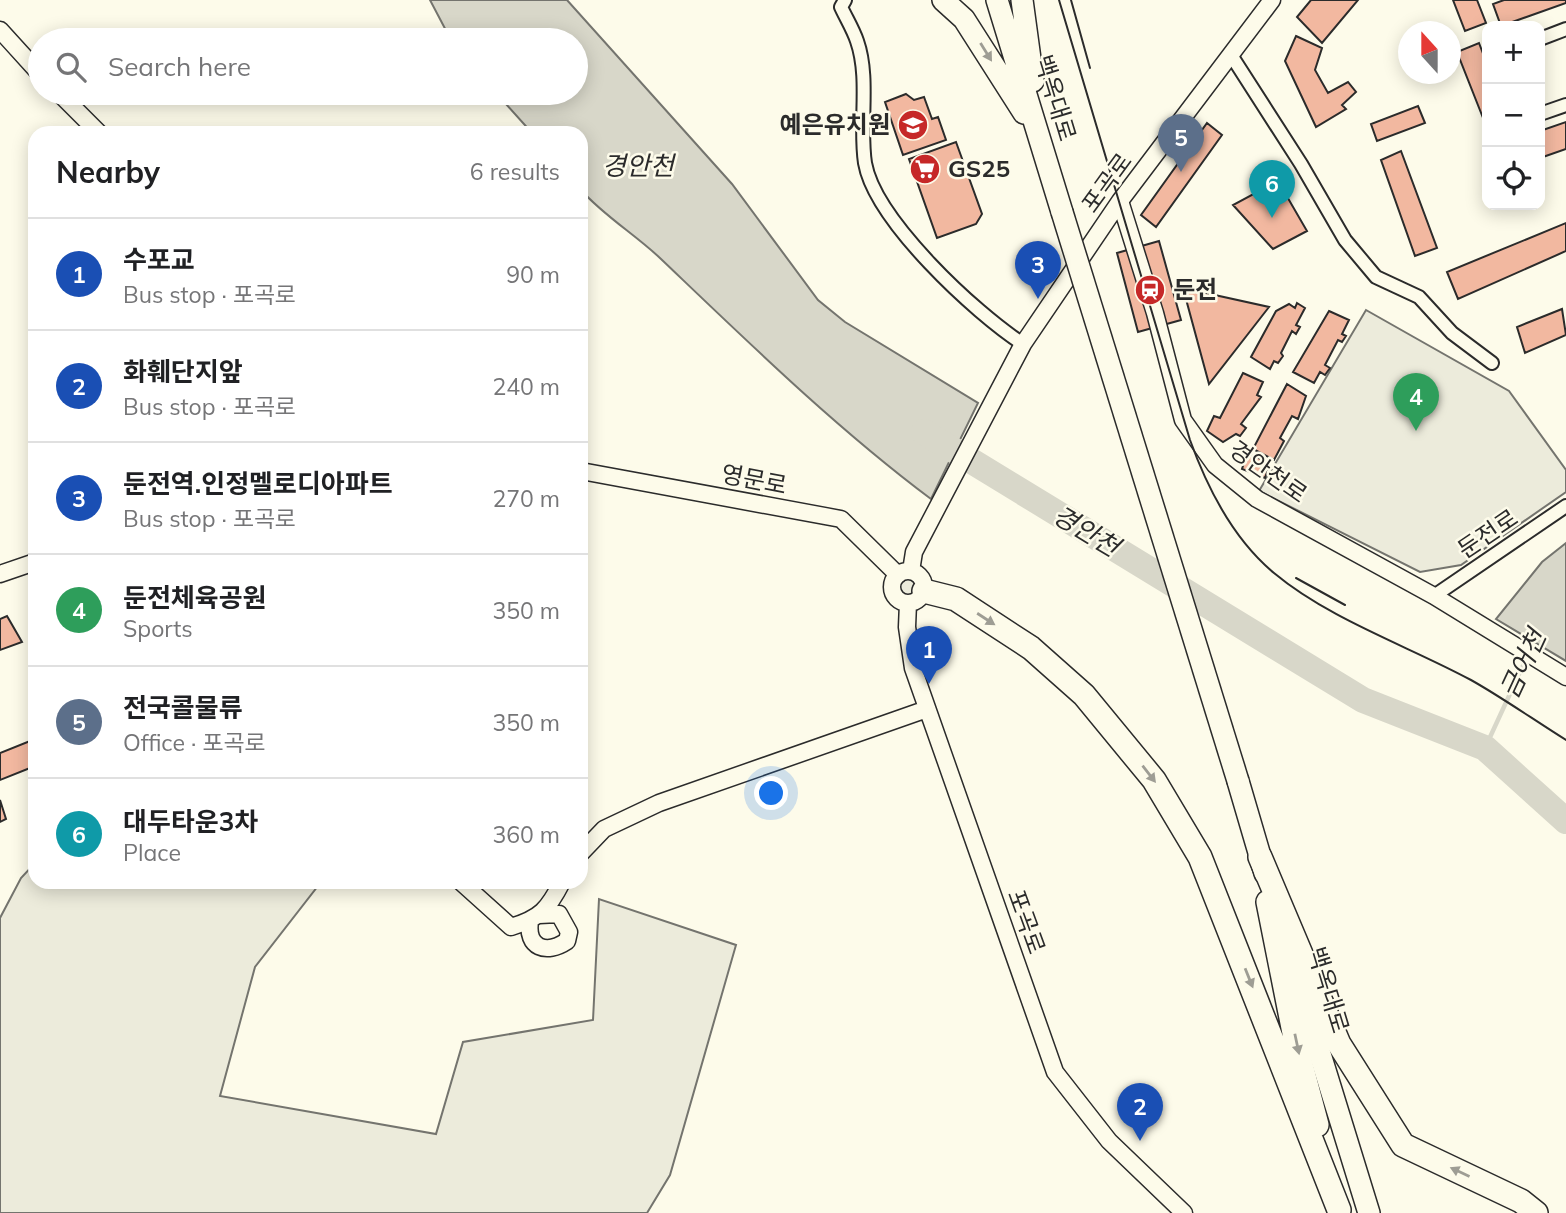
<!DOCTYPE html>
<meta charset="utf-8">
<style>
:root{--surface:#fff;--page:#f2f2f2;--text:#202124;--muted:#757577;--line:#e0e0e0;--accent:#db2777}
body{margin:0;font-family:Mulish,"Noto Sans KR",sans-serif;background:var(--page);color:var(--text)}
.controls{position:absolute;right:21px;top:21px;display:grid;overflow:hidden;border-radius:14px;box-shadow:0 4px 18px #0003}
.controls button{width:63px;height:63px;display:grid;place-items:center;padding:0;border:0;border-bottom:2px solid var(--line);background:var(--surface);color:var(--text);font:35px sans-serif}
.compass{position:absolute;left:1398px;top:21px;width:63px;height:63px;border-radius:50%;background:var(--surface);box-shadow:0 4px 18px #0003;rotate:339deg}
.you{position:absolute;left:772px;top:794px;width:24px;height:24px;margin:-18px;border:5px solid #fff;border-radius:50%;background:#1a73e8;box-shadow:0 0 0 10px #1a73e833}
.badge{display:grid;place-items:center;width:46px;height:46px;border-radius:50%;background:var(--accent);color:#fff;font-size:23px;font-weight:700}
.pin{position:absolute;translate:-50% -58px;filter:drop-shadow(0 2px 4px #0008)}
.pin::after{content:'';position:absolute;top:37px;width:24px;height:21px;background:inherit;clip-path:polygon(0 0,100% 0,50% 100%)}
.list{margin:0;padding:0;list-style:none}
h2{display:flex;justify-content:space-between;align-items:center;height:91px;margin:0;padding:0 28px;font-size:30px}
h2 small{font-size:23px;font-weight:400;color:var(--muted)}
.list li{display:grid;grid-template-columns:46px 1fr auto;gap:21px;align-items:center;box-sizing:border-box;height:112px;padding:0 28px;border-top:2px solid var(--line)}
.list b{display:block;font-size:26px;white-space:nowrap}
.list p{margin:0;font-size:23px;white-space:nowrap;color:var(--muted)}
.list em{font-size:23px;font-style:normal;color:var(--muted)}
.icon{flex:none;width:38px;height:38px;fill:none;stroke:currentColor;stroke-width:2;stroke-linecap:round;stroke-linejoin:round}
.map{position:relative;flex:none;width:1566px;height:1213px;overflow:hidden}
.search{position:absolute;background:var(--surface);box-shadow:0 4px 18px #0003;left:28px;top:28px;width:560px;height:77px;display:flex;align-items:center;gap:18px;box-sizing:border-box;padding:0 24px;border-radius:38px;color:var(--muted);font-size:26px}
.panel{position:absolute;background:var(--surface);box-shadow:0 4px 18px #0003;left:28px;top:126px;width:560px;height:763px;border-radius:21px}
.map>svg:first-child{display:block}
.green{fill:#ecebdb;stroke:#74746e;stroke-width:2}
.water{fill:#d8d7c9;stroke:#74746e;stroke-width:2}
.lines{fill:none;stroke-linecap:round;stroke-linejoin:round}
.stream{stroke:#d8d7c9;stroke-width:4.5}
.river{stroke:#d8d7c9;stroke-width:26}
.building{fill:#f2b8a0;stroke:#2b2b2b;stroke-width:2}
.minor-casing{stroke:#2b2b2b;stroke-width:16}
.tertiary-casing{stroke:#2b2b2b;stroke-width:19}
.primary-casing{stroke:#2b2b2b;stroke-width:24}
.motorway-casing{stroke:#2b2b2b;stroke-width:26}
.minor{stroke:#fdfbea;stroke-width:12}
.tertiary{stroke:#fdfbea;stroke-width:16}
.primary{stroke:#fdfbea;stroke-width:21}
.motorway{stroke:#fdfbea;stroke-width:23}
.tram{stroke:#2b2b2b;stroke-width:2}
.primary-bridge-casing{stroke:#2b2b2b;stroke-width:24;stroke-linecap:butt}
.primary-bridge{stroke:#fdfbea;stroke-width:21}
.oneway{fill:#9e9d94}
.labels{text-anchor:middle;stroke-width:5;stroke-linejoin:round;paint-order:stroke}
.street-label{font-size:24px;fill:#2b2b2b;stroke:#fdfbea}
.poi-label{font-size:24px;font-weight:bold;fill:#2b2b2b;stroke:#fdfbea;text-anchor:start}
.water-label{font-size:26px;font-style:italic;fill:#2b2b2b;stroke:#fdfbea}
</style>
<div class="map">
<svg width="1566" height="1213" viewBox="0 0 1566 1213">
<rect width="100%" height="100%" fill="#fdfbea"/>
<path class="green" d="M1366,310L1509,391L1566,470V492L1461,565L1420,572L1259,491Z
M897 587a11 11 0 1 1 22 0a11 11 0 1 1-22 0Z
M35,863V882H321L255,967L220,1096L436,1134L463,1042L593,1020L599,899L736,945L670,1175L647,1213H0V918L21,878Z"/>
<path class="water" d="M430,0H567L732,184L818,300L845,322L978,403L931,499C835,427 748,342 661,259C636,235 604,216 581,190V133H532L496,93H576V40H451Z
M1566,543V661L1496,619L1542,562Z"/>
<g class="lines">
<path class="stream" d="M1485,748L1527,657"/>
<path class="river" d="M924,432L1363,700L1485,748L1566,821"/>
</g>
<path class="building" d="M1311,0H1358L1322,43L1297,17Z
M1453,0H1477L1486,23L1465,31Z
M1504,0H1566V3L1501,26L1493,4Z
M1296,36L1322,48L1315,70L1328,93L1348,82L1356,92L1342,105L1346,109L1316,127L1285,61Z
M1479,43L1487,64V128L1457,52Z
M906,94L914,100L924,97L932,119L938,117L946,140L903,155L885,102Z
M1418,106L1425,123L1377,141L1371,124Z
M1566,122V149L1540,158V131Z
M1207,123L1222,135L1156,227L1141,215Z
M956,142L982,214L976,224L937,238L909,159Z
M1401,151L1437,248L1415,256L1381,160Z
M1278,181L1307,231L1273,249L1233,205Z
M1566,223V251L1458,299L1447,272Z
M1159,241L1181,320L1138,332L1117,253Z
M1183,288L1269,307L1209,384Z
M1297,303L1305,308L1296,325L1300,327L1296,334L1292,331L1281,353L1283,356L1278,363L1274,361L1270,369L1251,357L1276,311L1289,304L1295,308Z
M1562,309L1566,335L1525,353L1517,327Z
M1329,311L1349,320L1342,334L1346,336L1342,342L1338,340L1325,365L1330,368L1325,375L1320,372L1314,383L1293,372Z
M1243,373L1263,382L1257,395L1261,397L1241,424L1246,428L1240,436L1236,434L1223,442L1207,431L1214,416L1220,418Z
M1287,384L1306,396L1298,419L1292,416L1280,438L1284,441L1274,460L1253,449Z
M1247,453L1270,463L1265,478L1242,469Z
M7,616L22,642L0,650V619Z
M35,739V766L0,780V753Z
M0,800L6,819L0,822Z"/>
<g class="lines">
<g class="minor-casing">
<path id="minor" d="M845,0L841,7C846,18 853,29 857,41C870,78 859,124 865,163C875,220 975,313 1023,344
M1540,39L1566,29
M1231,55L1301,164L1345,240L1376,277L1419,297L1452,333L1492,363
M1540,114L1566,105
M1434,596L1566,506"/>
</g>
<g class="tertiary-casing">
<path id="tertiary" d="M0,30L40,74
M59,93L99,133
M1120,201L1155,313L1183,420L1215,465L1257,499L1434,596L1566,677
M581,471L841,519L898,575
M892 587a16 16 0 1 1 32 0a16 16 0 1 1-32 0Z
M911,571L914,552L1023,344L1120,201L1272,0
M0,574L35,562
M908,603L907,627L913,668L1055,1072L1109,1141L1184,1213
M581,853L604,829L659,803L927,709
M461,882L511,927C541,918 548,909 562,882
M530,921C526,948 546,955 567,941L569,932L559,914L539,915"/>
</g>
<g class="primary-casing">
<path id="primary" d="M943,0L964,19L1024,113
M997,0L1062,212
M1022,0L1033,81
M1238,781L1265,873
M1284,937L1369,1213"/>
</g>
<g class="motorway-casing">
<path id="motorway" d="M924,591L956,599L1031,648L1084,695L1154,780L1200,857L1339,1210
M1260,857L1339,1044L1403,1145L1521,1201L1536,1213
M1268,902L1298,1053L1317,1125"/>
</g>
<use href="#minor" class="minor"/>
<use href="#tertiary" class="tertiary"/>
<use href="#primary" class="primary"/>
<use href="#motorway" class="motorway"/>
<path class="tram" d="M1059,0L1190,440C1208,490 1233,539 1274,573C1329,619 1408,646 1471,680C1503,698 1534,720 1566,740
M1071,0L1090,68
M1296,578L1345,605"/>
<g class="primary-bridge-casing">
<path id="primary-bridge" d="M1062,212L1238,781"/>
</g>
<use href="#primary-bridge" class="primary-bridge"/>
</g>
<defs><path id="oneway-solid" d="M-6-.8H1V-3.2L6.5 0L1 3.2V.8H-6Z" transform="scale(1.75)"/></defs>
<g class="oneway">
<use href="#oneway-solid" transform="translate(986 52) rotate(58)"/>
<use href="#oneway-solid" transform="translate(986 619) rotate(33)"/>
<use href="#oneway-solid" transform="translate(1149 774) rotate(52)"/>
<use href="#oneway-solid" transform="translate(1249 978) rotate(68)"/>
<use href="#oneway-solid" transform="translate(1297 1044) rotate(78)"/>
<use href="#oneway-solid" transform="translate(1460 1172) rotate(-155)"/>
</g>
<defs>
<g id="school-disc" transform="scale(1.575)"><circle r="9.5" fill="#c62828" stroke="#fdfbea"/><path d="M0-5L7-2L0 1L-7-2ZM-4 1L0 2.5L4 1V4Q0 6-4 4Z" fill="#fff"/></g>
<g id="supermarket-disc" transform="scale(1.575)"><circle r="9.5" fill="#c62828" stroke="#fdfbea"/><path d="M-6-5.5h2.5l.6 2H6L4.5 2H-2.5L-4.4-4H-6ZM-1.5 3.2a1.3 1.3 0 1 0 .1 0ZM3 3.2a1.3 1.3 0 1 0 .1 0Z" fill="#fff"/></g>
<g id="station-disc" transform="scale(1.575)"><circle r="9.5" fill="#c62828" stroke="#fdfbea"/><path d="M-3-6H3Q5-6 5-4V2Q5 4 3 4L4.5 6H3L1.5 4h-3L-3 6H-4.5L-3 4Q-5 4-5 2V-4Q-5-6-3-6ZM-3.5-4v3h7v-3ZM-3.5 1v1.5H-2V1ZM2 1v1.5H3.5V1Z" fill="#fff"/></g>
</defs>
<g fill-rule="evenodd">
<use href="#school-disc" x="913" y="125"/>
<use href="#supermarket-disc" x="925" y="169"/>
<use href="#station-disc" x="1150" y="290"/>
</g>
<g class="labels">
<g class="street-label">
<text transform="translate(1055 98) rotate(73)" y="8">백옥대로</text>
<text transform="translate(1107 183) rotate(-54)" y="8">포곡로</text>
<text transform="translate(1268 472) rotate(35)" y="8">경안천로</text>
<text transform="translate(754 480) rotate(11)" y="8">영문로</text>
<text transform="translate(1488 534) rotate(-34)" y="8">둔전로</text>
<text transform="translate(1026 922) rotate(70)" y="8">포곡로</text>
<text transform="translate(1328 990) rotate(73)" y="8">백옥대로</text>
</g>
<g class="poi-label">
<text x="890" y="133" text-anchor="end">예은유치원</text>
<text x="948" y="177">GS25</text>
<text x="1173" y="298">둔전</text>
</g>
<g class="water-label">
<text x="638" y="175">경안천</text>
<text transform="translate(1086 531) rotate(31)" y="9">경안천</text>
<text transform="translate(1523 664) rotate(-65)" y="9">금어천</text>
</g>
</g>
</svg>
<div class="controls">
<button>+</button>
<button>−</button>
<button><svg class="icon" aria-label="locate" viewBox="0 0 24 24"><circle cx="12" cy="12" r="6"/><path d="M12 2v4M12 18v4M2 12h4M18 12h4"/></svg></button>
</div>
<svg class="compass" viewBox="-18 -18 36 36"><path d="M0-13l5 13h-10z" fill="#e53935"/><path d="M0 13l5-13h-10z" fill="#757577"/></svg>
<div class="you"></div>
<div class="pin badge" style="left:929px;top:684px;background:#1a4fb4">1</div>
<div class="pin badge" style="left:1140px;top:1141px;background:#1a4fb4">2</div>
<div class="pin badge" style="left:1038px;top:299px;background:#1a4fb4">3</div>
<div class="pin badge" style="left:1416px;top:431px;background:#2e9e5b">4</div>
<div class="pin badge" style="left:1181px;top:172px;background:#5c6f8a">5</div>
<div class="pin badge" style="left:1272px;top:218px;background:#0f9aa8">6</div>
<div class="search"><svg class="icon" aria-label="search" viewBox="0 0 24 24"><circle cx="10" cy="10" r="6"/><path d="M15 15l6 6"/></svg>Search here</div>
<section class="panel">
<h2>Nearby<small>6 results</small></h2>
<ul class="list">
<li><span class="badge" style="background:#1a4fb4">1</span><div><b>수포교</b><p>Bus stop · 포곡로</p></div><em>90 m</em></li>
<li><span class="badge" style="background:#1a4fb4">2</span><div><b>화훼단지앞</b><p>Bus stop · 포곡로</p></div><em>240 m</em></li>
<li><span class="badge" style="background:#1a4fb4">3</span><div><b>둔전역.인정멜로디아파트</b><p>Bus stop · 포곡로</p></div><em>270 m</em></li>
<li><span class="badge" style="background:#2e9e5b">4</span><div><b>둔전체육공원</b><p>Sports</p></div><em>350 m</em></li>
<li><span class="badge" style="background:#5c6f8a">5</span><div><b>전국콜물류</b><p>Office · 포곡로</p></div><em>350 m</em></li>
<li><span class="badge" style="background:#0f9aa8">6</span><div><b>대두타운3차</b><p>Place</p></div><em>360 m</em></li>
</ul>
</section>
</div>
